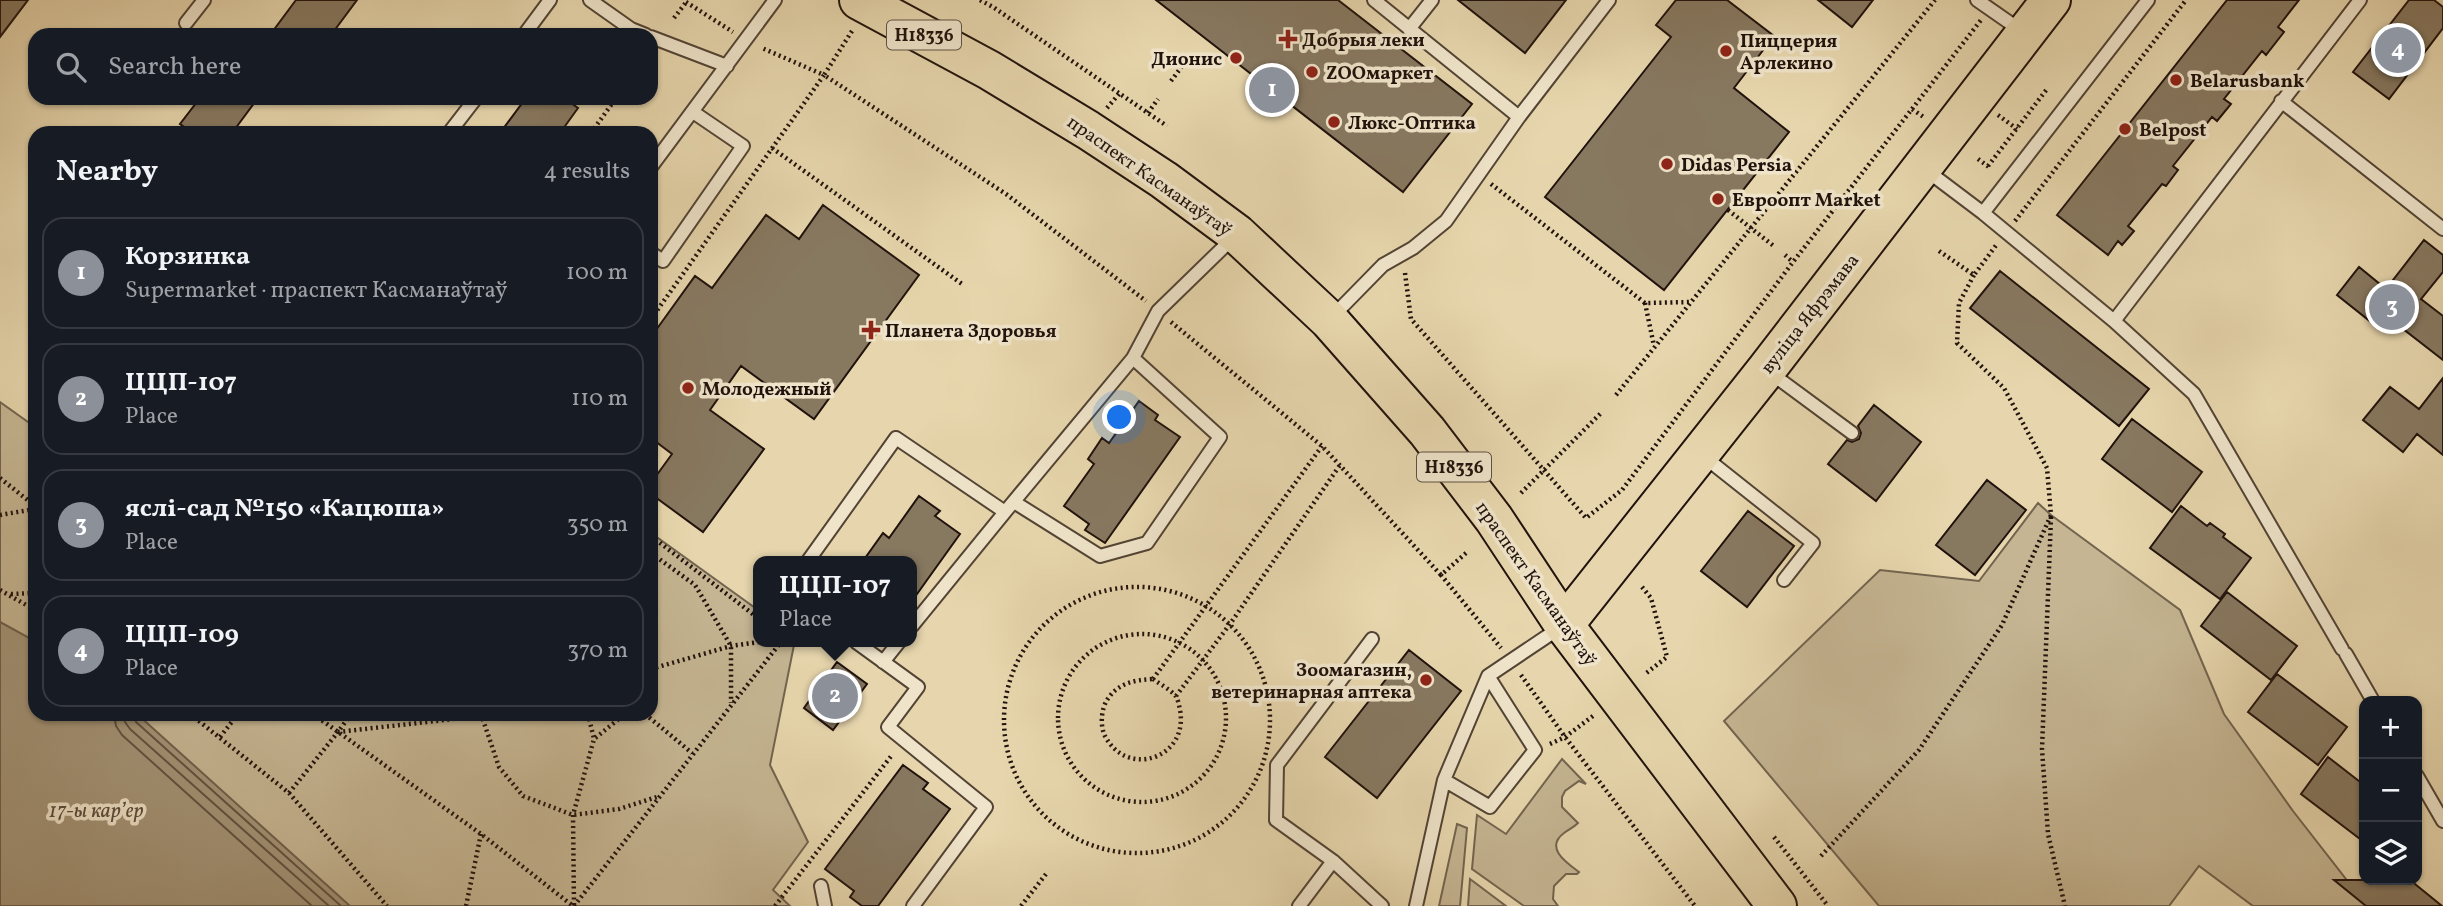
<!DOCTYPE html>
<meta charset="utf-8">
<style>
:root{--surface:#171b24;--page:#20242c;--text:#f1f3f6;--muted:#9ea1a6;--line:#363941;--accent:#8c9099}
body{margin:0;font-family:Vollkorn,serif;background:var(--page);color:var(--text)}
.controls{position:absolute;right:21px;bottom:21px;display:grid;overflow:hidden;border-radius:14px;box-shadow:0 2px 5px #0004}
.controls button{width:63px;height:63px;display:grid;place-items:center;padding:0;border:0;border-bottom:2px solid var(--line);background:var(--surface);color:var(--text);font:35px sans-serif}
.you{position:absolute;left:1120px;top:418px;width:24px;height:24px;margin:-18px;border:5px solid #fff;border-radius:50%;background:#1a73e8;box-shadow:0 0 0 10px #1a73e833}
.badge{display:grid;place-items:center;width:46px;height:46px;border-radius:50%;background:var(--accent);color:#fff;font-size:23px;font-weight:700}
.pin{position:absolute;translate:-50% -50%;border:4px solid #fff;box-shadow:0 2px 7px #0006}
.popup{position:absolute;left:753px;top:556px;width:164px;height:91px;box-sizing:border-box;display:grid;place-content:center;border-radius:14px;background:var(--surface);filter:drop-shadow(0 2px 5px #0005);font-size:23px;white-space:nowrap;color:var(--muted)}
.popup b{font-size:26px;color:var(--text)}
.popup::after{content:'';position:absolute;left:50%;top:100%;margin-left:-14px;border:14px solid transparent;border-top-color:var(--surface)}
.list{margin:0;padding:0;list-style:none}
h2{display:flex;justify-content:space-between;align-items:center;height:91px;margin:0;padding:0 28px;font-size:30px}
h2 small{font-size:23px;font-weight:400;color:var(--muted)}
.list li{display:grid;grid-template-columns:46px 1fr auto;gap:21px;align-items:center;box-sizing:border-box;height:112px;margin:0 14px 14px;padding:0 14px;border:2px solid var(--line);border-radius:21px}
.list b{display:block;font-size:26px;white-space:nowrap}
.list p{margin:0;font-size:23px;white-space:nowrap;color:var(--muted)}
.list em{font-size:23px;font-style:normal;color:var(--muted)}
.icon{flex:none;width:38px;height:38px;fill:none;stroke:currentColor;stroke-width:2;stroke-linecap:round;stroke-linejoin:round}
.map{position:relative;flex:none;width:2443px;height:906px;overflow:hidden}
.search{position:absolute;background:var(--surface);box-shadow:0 2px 5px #0004;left:28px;top:28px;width:630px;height:77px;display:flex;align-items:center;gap:18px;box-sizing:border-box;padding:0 24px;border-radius:21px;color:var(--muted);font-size:26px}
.panel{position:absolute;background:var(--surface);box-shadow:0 2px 5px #0004;left:28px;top:126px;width:630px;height:595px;border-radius:21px}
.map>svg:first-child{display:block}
.green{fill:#c5b592;stroke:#72644f;stroke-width:2}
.water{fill:#a39376;stroke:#6f5f4c;stroke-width:2}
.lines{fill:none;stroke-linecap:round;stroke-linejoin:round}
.shore{stroke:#625241;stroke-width:2}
.building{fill:#877860;stroke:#20120c;stroke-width:2}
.service-casing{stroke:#524334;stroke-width:16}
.primary-casing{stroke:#20120c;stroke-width:42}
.path{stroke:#20120c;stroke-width:4.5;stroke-dasharray:2 3.5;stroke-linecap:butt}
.service{stroke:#efe4ca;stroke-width:12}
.primary{stroke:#e7d6ad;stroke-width:38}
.poi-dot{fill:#8f2418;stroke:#efe4ca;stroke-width:2.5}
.labels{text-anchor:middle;stroke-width:7;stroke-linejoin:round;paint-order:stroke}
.shield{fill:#efe4ca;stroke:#5e5145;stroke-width:2}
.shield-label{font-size:18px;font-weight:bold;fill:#20120c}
.poi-label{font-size:19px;font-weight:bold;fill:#20120c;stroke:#efe4ca;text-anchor:start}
.street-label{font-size:19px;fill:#20120c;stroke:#efe4ca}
.water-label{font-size:21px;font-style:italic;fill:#5b4c3c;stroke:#efe4ca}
</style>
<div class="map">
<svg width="2443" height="906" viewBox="0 0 2443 906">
<rect width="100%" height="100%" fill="#e7d6ad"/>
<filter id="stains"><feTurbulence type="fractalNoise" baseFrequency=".00286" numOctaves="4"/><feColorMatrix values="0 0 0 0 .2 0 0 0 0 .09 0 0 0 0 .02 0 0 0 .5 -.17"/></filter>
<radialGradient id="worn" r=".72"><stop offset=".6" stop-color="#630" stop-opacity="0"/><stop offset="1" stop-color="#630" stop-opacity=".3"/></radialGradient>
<path class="green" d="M0,402L35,427V714H651V533L758,610V642H792L794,645L770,765L808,842L773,890L790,906H0Z
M2038,503L2051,515L2180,610L2224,714L2293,811L2367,906H2253L2199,866L2169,906H1879L1724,721L1880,570L1979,581Z
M1562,759L1586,784L1579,781L1565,791L1562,797V807L1578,823C1573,828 1569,829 1564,833C1544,848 1567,863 1579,872L1577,874H1566L1554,886L1553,899L1558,906H1524L1472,869L1477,815L1506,834Z
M1457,824L1467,828L1460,906H1439Z
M1470,879L1506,906H1468Z"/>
<path class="water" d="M0,622L35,641V714H137L350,906H0Z"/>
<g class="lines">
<path class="shore" d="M114,714L116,726L122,735L312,906
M124,714L125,722L130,729L329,906
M133,714L136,722L341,906"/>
</g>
<path class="building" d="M0,0H28L0,37Z
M296,0H357L331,35H270Z
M1156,0H1338L1472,104L1403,192Z
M1458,0H1566L1525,53Z
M1676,0H1727L1774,36L1734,88L1789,132L1664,290L1545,197L1671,37L1656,25Z
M1818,0H1873L1852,27Z
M2227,0H2299L2278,27L2284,32L2266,55L2262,51L2224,99L2231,104L2217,121L2212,117L2173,166L2178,170L2166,186L2162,184L2128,226L2134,231L2122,245L2118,241L2108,255L2057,215Z
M2409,0H2434L2443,7V28L2389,99L2353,72Z
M200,98H258L232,133H193L180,124Z
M526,98H564L578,108L560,133H500Z
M823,205L919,275L814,419L741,366L710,410L764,449L703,532L651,494V483L672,454L651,438V337L695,276L712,288L766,215L799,239Z
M2424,240L2443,255V272L2421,299L2443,316V360L2385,315L2376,326L2337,295L2359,267L2386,289Z
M2000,271L2149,389L2119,426L1970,308Z
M2443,378V455L2417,434L2403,452L2363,420L2390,387L2419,409Z
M1139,401L1158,415L1155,420L1180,437L1105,543L1085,530L1089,524L1064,506L1094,464L1088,459L1102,438L1109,443Z
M1874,405L1921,442L1876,501L1828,464L1847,440L1852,442L1859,439L1861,433L1858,426Z
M2132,419L2202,472L2172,512L2102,459Z
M1987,480L2026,510L1975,575L1936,545Z
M919,496L940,511L935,516L960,534L912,601V561H863L883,533L889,538Z
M2181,506L2207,526L2210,523L2225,534L2223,537L2251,558L2220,599L2150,548Z
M1748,511L1794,546L1747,607L1701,571Z
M2227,592L2297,646L2271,680L2201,626Z
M1409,650L1461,691L1377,798L1325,757Z
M837,662L867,684L833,730L804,708Z
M2277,674L2347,727L2318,765L2248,712Z
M2328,757L2364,785V842L2301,794Z
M903,765L928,783L923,789L950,809L878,906H862L850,897L854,891L825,869Z
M2334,880H2410L2442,906H2366Z"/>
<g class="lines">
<g class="service-casing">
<path id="service" d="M590,0L631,29L646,35
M1374,0L1519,117
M1977,0L2023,32
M186,23L204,0
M1409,29L1432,0
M524,35L550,0
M651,37L727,66
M2281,101L2443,229
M449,133L476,98
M651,167L775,0
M1926,170L1983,213L2148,0
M1983,213L2114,321L2360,0
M651,253L663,261L743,146L693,112
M1331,318L1383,265L1413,248L1446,221L1519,117L1609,0
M2114,321L2194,394L2342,649
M1768,371L1852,433
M1702,455L1813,543L1784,580
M1014,502L1100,556L1147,543L1220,437L1133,358
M808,561L896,438L1005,512L1133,358L1158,311L1234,237
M912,626L1005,512
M1372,639L1277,765L1276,820L1333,861L1382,906
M856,642L918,687L888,727L986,807L913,906
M2346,654L2373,701
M883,662L899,642
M2417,776L2443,821
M1444,780L1490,807L1535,750L1488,676
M821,886L825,906
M1299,906L1333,861
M1416,906L1444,780L1488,676L1561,627"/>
</g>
<g class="primary-casing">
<path id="primary" d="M859,0L989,70L1088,130L1164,180L1237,234L1329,320L1427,431L1494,519L1564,625L1777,906
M1564,625L1766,370L2051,0"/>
</g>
<path class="path" d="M980,0L993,7L1167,126
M686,2L733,32
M674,18L687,1
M852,31L824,75L1006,194L1146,301
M1171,81L1189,57
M1107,108L1119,94
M1912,109L1981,20
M1148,113L1158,99
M1998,115L2017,129
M591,133L616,98
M772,148L962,284
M1978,159L1989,167
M1988,166L2047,89
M1491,184L1645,303L1692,302
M1728,210L1775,247
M2015,221L2186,0
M1939,251L1974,275L1997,244
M1785,255L1793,262
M1405,273L1411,319L1586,518L1622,490L1793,262L1912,109L1925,118
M1645,303L1654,346
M651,319L824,75L762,48
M1171,322L1322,446L1441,575
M1616,395L1935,0
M0,478L35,506
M1521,493L1602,412
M0,515L35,509
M2051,517L2042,749L2048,834L2065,906
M651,536L758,618
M651,553L695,585L731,646V703
M1466,553L1441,575L1501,648
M1642,587L1651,598L1667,657L1645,674
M1004 720a133 133 0 1 1 266 0a133 133 0 1 1-266 0Z
M0,590L35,610
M11,594L35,593
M1058 718a84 84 0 1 1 168 0a84 84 0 1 1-168 0Z
M651,669L731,646L759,642
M1521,675L1565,737L1695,906
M1153,679L1322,446
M1153,679C1160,684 1169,689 1175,695C1178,699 1179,705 1180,710C1189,758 1127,779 1105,736C1100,726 1101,710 1107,700C1118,683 1134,680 1153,679Z
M1176,696L1230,624L1340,465
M190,714L289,793L387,906
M313,714L481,834L573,906
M351,714L338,732L498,714
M481,714L499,767L523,796L573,815L619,809L660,796
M588,714L594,739L625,714
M645,714L692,753
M220,737L238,714
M1550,744L1565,737L1593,716
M289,793L338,732
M1774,837L1828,906
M1821,856L1919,750L2002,625L2051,515L2047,468L2004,388L1957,343L1959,303L1974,275
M574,905L573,815L594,739
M466,906L481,834
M574,906L781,642
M775,906L892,755
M1021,906L1046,874"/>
<use href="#service" class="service"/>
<use href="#primary" class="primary"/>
</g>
<g class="poi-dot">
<path d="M1284.5 28.5h7v7h7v7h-7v7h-7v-7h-7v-7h7z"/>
<circle cx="1726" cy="51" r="7"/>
<circle cx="1236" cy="58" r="7"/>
<circle cx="1312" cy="72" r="7"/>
<circle cx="2176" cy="80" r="7"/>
<circle cx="1334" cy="122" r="7"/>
<circle cx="2125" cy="129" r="7"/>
<circle cx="1667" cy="164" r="7"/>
<circle cx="1718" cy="199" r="7"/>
<path d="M867.5 319.5h7v7h7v7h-7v7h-7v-7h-7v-7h7z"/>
<circle cx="688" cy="388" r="7"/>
<circle cx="1426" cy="680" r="7"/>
</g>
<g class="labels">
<g class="shield">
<rect x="887" y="20.5" width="74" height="29" rx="5"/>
<rect x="1417" y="452.5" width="74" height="29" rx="5"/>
</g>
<g class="shield-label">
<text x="924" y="41">Н18336</text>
<text x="1454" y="473">Н18336</text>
</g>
<g class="poi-label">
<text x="1302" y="46">Добрыя леки</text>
<text x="1740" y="47">Пиццерия<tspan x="1740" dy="22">Арлекино</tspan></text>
<text x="1222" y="65" text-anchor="end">Дионис</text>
<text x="1326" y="79">ZOOмаркет</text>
<text x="2190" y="87">Belarusbank</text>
<text x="1348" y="129">Люкс-Оптика</text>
<text x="2139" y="136">Belpost</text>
<text x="1681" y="171">Didas Persia</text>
<text x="1732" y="206">Евроопт Market</text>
<text x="885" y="337">Планета Здоровья</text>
<text x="702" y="395">Молодежный</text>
<text x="1412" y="676" text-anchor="end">Зоомагазин,<tspan x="1412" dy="22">ветеринарная аптека</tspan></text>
</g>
<g class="street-label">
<text transform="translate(1150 175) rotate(35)" y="7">праспект Касманаўтаў</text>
<text transform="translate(1809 313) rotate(-52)" y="7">вуліца Яфрэмава</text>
<text transform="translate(1537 583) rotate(55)" y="7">праспект Касманаўтаў</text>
</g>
<g class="water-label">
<text x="96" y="817">17-ы кар’ер</text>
</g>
</g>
<rect width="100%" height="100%" filter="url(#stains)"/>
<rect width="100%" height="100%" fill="url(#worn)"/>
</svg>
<div class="controls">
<button>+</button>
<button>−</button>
<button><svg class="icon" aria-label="layers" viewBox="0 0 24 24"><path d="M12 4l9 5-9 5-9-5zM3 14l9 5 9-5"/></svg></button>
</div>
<div class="you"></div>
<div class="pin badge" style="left:1272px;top:90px">1</div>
<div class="pin badge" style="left:835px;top:696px">2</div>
<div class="popup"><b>ЦЦП-107</b>Place</div>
<div class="pin badge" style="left:2392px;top:307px">3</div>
<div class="pin badge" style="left:2398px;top:50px">4</div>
<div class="search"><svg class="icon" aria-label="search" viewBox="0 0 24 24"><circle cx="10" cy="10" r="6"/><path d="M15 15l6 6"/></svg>Search here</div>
<section class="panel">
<h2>Nearby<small>4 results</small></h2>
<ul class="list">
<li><span class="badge">1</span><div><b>Корзинка</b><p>Supermarket · праспект Касманаўтаў</p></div><em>100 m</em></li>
<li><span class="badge">2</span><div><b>ЦЦП-107</b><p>Place</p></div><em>110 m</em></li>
<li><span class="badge">3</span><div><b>яслі-сад №150 «Кацюша»</b><p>Place</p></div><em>350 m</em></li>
<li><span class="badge">4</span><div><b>ЦЦП-109</b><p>Place</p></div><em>370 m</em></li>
</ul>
</section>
</div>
